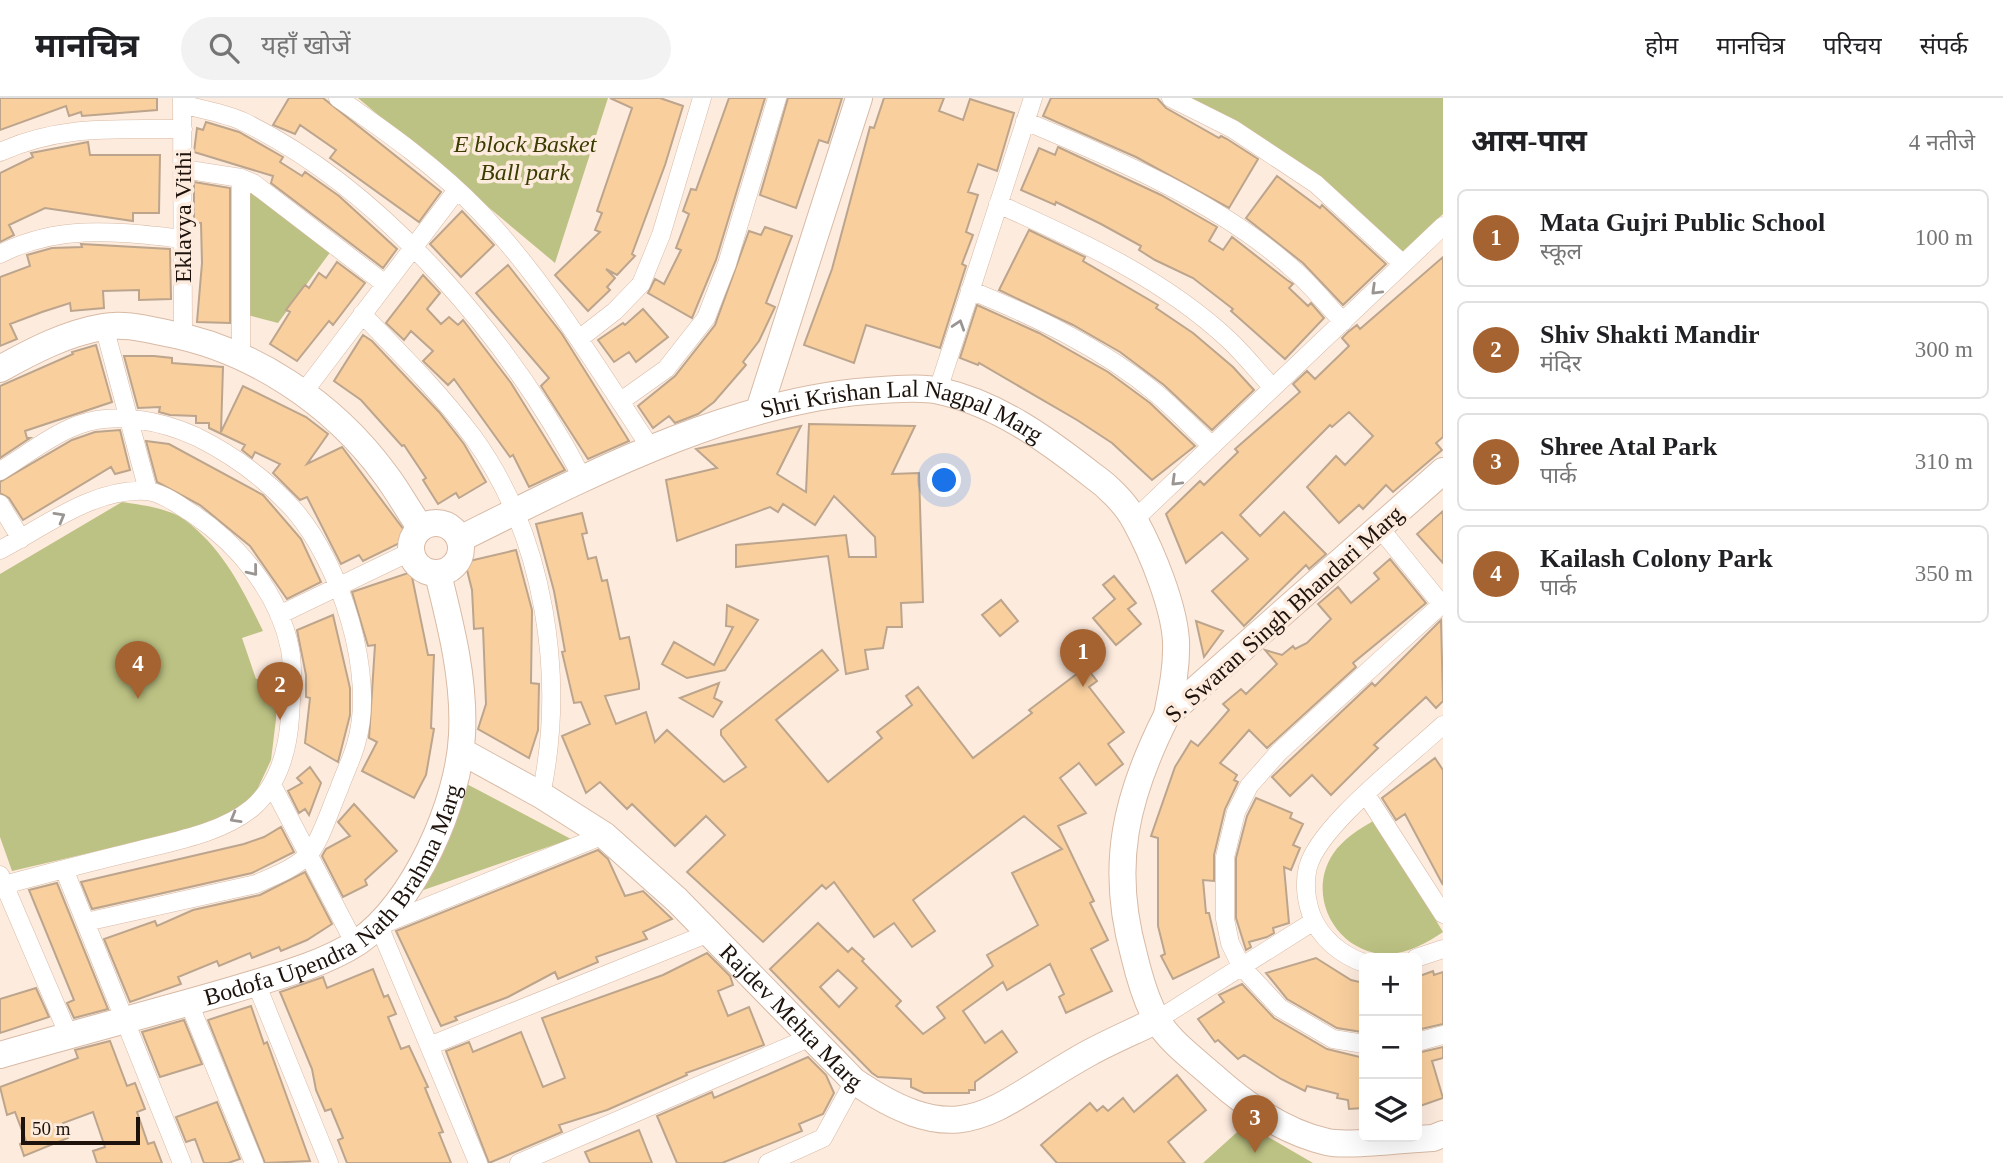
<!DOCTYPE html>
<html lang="hi">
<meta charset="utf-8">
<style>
:root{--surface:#fff;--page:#f2f2f2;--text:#202124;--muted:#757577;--line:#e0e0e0;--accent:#a66332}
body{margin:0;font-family:"Times New Roman","Noto Sans Devanagari",serif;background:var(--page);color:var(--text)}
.controls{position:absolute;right:21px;bottom:21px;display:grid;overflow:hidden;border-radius:10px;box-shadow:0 7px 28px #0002}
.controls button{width:63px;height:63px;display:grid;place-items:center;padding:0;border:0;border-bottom:2px solid var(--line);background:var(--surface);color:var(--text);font:35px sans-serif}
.scale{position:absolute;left:21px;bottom:18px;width:119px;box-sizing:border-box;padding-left:7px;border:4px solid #1e130c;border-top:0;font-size:19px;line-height:24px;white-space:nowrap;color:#1e130c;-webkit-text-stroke:5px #fdebde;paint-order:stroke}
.you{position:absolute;left:945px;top:383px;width:24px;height:24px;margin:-18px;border:5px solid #fff;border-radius:50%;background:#1a73e8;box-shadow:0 0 0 10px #1a73e833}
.badge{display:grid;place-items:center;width:46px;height:46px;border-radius:50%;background:var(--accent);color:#fff;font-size:23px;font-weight:700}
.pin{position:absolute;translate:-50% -58px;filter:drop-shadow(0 2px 4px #0008)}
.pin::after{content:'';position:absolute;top:37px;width:24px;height:21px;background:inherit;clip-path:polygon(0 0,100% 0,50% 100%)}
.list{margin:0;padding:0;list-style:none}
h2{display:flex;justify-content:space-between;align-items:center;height:91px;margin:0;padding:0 28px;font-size:30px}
h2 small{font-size:23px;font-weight:400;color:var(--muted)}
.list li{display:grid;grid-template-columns:46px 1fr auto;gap:21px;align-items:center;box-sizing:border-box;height:98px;margin:0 14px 14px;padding:0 14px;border:2px solid var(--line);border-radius:10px}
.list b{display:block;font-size:26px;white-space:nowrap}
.list p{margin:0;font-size:23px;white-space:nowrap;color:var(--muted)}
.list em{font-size:23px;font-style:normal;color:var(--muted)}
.icon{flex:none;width:38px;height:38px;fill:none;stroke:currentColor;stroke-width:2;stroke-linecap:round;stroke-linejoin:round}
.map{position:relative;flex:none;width:1443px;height:1065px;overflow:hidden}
header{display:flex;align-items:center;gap:42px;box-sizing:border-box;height:98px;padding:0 35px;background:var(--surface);border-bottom:2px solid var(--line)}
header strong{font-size:33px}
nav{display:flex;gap:38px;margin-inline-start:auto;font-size:24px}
.search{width:490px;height:63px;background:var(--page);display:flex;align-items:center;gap:18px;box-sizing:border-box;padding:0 24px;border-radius:38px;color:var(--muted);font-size:26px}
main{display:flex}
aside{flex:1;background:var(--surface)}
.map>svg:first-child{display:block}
.green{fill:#bcc283}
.building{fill:#f9cf9e;stroke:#bca58c;stroke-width:2;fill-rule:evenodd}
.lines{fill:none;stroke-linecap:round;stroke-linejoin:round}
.street-casing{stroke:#d8baa5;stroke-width:19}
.secondary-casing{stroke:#d8baa5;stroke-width:28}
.street{stroke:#fff;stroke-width:18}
.secondary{stroke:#fff;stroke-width:26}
.oneway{stroke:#9a9592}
.labels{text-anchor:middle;stroke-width:7;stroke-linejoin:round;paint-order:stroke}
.park-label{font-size:24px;font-style:italic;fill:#3a3c00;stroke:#fdebde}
.street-label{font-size:24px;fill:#1e130c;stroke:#fdebde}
</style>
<header>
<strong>मानचित्र</strong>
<div class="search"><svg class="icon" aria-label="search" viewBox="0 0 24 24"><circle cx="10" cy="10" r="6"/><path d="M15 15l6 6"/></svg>यहाँ खोजें</div>
<nav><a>होम</a><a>मानचित्र</a><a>परिचय</a><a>संपर्क</a></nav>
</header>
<main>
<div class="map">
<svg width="1443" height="1065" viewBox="0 0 1443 1065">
<rect width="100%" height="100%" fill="#fdebde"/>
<path class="green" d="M358,0H608L555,165Z
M1186,0H1443V116L1400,156Z
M248,82L337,145L278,225L244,216Z
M122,404C142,407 168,410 185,422C224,452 242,490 263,533L242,540L256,581L277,575L276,621L271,662L257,692L243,709L205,728L12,773L0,739V476Z
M461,683L571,741L412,796Z
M1375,722L1443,834C1427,845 1408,855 1389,856C1337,857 1305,798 1333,756C1343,741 1359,731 1375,722Z
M1246,1026L1313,1065H1203Z"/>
<path class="building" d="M0,0H157V12L82,18L81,14L69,18L66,8L0,32Z
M289,0H323L441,94L419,124L330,60L336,52L300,27L295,36L273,27Z
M610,0H660L683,8L665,67L632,156L635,158L617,177L606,171L615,180L607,189L610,192L588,213L555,177L600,134L595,132L602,115L597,113L632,10Z
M729,0H765L716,162L692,220L648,195L655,181L664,186L681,152L676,150L689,116L683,113L691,91L696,92Z
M788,0H842L828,45L819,42L796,110L760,97Z
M884,0H944L939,13L963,22L970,1L1014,15L997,73L978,66L968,94L978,97L966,134L973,137L962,166L966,168L940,250L866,227L854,265L804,247L832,171L870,29L874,30Z
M1051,0H1157L1166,10L1219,40L1221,38L1227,41L1258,61L1229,110L1136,59L1043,18Z
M206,24L239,34L283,59L280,64L302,78L305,74L339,98L397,151L383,170L271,85L273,78L194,54L197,30L203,32Z
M88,44L90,57H160L159,115H133V123L45,110L9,127L14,137L0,144V75L33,59L31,55Z
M1058,49L1161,97L1217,129L1209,143L1223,152L1232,139L1287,182L1293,186L1289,190L1308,208L1311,205L1324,220L1285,261L1231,213L1233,211L1193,180L1155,162L1139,152L1141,148L1101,126L1056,104L1055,107L1021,92L1039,50L1055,57Z
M1277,78L1320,110L1322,107L1386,166L1343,207L1303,165L1246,120Z
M194,84L230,90V225L197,224L202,165L201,125H194Z
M462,113L494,147L461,179L430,146Z
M765,129L792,138L766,205L775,209L759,243L743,264L746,267L714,304L698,316L675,325L669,318L653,330L638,308L675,278L715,227L749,133L761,137Z
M1029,132L1085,159L1083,163L1158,207L1156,210L1193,235L1233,269L1254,292L1212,332L1164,287L1120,254L1073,227L999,192Z
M81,146L170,151L171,201L139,202V192L103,193L104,210L71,213L70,205L42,214L10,226L17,241L0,248V179L30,168L27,157L52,150L82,149Z
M1443,159V339L1436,345L1442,352L1393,394L1386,387L1363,411L1359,407L1339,425L1307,389L1336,358L1345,367L1373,338L1349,314L1332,329L1330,327L1240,417L1260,438L1284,414L1326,456L1309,471L1306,467L1244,528L1212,493L1248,461L1222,434L1186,465L1166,416L1200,383L1204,387L1238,354L1235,351L1300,294L1293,286L1307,273L1315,281L1349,248L1342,240L1348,234L1357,227L1360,231Z
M337,164L365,185L333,227L329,223L297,263L270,246L290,214L286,212L305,187L309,190L319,175L326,180Z
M508,167L562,236L629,343L588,361L541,288L549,280L476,195Z
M423,177L440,195L427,211L441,226L449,219L458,227L463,222L511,285L565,372L529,389L513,357L510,359L454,281L448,287L423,263L433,253L411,233L404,242L386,225Z
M977,207L1039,235L1108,274L1150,305L1195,348L1152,382L1112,345L1077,322L979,265L978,267L960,260Z
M643,211L668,239L636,264L629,254L614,264L598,242L623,225L625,227Z
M363,237L372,243L439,314L464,346L486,384L459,400L456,395L438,406L423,382L426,380L404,347L402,348L361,302L334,283Z
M96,247L112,304L25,333L27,340H30L0,360V288L73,256L72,254Z
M124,258H154L172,260V265L223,269L221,334L243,288L306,319L328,336L307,366L342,349L410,440L363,463L359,457L341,466L307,399L300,402L273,375L280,366L255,354L252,360L242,352L245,347L209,330V325H196V318L170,317L159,314L160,309L138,310Z
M809,326L915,328L892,376L919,375L923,504L901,505L902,529H887L883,550L865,552L868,571L846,576L828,458L736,469V447L846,437L849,459H876L875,439L834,398L815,427L783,406L778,414L770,409L677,443L666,382L717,370L696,351L801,328L777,376L806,394Z
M120,332L130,372L115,376L111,369L23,422L9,400L0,395V384L72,342L95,334Z
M146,343L169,346L263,397L301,441L321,484L287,501L250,448L200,407L157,384Z
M1443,413V465L1417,436Z
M582,415L587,435L582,436L588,461L596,459L602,483L607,482L620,541L629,539L639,585V591L605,598L616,626L646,614L655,644L667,632L724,684L746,669L721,637V632L822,552L838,572L776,622L828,684L882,640L877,634L912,607L906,598L918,589L973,660L1032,615L1029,612L1086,569L1097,583L1089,589L1124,634L1108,646L1123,666L1096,687L1079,665L1060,680L1086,715L1058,728L1094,803L1090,805L1108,842L1091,851L1112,893L1066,915L1059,899L1064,896L1050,866L1007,892L1003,884L963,913L985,945L1002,933L1017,954L975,984V992H969V995H924L911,989V981L878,979L872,975L770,871L818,825L848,854L852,850L864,861L862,863L901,903L896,908L923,936L945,920L937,909L993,868L987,857L1038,827L1012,775L1062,751L1024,718L913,802L935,833L912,849L894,825L874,839L834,784L826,791L822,787L763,844L687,774L725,737L706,718L675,748L632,706L627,711L600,684L586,695L562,638L590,626L581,604L574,605L562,554L565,553L554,493L536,426ZM838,872L857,890L839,909L820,889Z
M516,452L532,512L531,585L539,586L538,632L529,660L478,631L486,606L483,530L474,531L472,492L465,464Z
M1390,461L1426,505L1353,565L1356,569L1267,650L1249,632L1220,665L1237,677L1234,682L1238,684L1225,711L1214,757V783L1203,782L1206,815H1209L1219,859L1173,881L1161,858L1165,856L1158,828V740L1151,738L1175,669L1191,643L1198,648L1229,612L1223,606L1241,591L1246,596L1277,566L1265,552L1282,557L1293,548L1295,551L1307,545L1331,521L1318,506L1338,489L1351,505L1379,481L1374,475Z
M411,474L428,557H434L431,630L434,631L426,677L414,700L362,673L377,644L369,640L375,547L368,548L352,494Z
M1114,478L1136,505L1128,511L1141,526L1116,547L1093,520L1115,501L1103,487Z
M1001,502L1018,523L1000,538L982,517Z
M727,507L758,522L725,572L687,580L662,566L674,544L714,567L733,529L726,528Z
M333,517L350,590V617L338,664L305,645L310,600L306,599V577L297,532Z
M1441,522L1443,603L1436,610L1426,599L1374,647L1378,650L1331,697L1312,677L1290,698L1272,679L1372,585L1375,588Z
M1196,523L1223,533L1204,559Z
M719,585L714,600L722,604L713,619L680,600Z
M1435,660L1443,672V787L1405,716L1396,722L1382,700Z
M310,669L321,685L309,717L305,711L299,715L288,693L302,685L297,680Z
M1256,700L1292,715L1290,720L1303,726L1293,747L1300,750L1291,772L1284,769L1289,825L1273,830L1274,835L1267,839L1249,844L1251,849L1246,852L1236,820V760L1247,718Z
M354,706L397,753L365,782L367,787L343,799L322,758L326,751L350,738L338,724Z
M281,729L294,754L252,775L92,811L81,784L244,746L264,739Z
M598,752L608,761L625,798L643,793L672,821L643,834L647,841L596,859L598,864L558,881L555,874L508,899L455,919L457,922L441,928L396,833Z
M305,774L332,826L307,842L281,853L279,849L252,860L250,855L219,868L217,863L178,879L181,886L130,904L104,841L155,823L157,828L193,812L260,797Z
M57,785L108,911L74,920L67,905L74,902L29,792Z
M707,855L730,878L733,887L718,893L728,918L749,909L764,947L686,975L687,977L607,1012L559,1027L562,1034L489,1065L446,953L469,944L473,954L521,934L543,989L565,980L542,920L663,877Z
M1316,860L1351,882L1364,885L1362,934L1337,930L1287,901L1266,875Z
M373,871L384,899L388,897L396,916L388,919L401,951L409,948L428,989L425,990L443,1034L439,1035L451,1065H347L338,1042L343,1040L331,1011L325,1013L316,992L312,971L280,894L323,879L327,890Z
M1433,873L1434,877L1443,874V926L1417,932V879Z
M1242,886L1274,920L1327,951L1364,960V1010L1349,1011L1348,1002L1337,1000L1338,996L1307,988L1305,993L1281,981L1244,957L1238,961L1218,942L1215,944L1198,921L1224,904L1219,897Z
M36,890L49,919L0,935V901Z
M251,908L264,946L267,944L310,1063L265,1065L208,922Z
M184,922L202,966L160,979L142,934Z
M110,943L127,988L135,985L145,1011L137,1014L148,1046L154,1044L162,1065H97L93,1053L105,1049L93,1014L63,1025L68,1040L24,1058L20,1046L26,1043L15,1014L7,1017L0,989L78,960L75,952Z
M1443,949V960L1432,963L1443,1000L1417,1009V955Z
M808,959L826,977L834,995L823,1016L799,1026L802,1033L722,1065H677L657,1018L712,994L714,1000Z
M1177,977L1206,1012L1168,1044L1185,1065H1057L1041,1047L1090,1005L1097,1013L1103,1008L1108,1013L1123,1000L1134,1014Z
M217,1004L240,1061L228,1065H204L195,1041L186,1044L176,1019Z
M639,1032L652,1065H590L585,1054Z"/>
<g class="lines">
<g class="street-casing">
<path id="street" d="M182,0L183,238
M338,0C387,34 438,70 480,114C547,185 598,271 652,352
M1171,0L1233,31L1316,86L1403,166
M182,6C202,12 225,15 244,24C384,92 513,245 584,383
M1025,23C1116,61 1221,105 1295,173C1312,188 1327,207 1343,224
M0,54C63,26 116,32 183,31
M183,71L241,80L253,85L385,186
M998,106C1079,142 1164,181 1229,242C1245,257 1258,274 1273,290
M0,156C60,125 119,134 184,141
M970,192C1036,219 1102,250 1157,296C1176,312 1194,331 1212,348
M362,216C401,256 440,295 473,339C545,438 566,579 541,697
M104,228L148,393
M579,241L615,213L641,186L661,137L702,0
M241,256V80
M938,292L1033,0
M303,295L457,92
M621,303L666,271L706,220L727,166L777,0
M0,373C25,358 51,337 78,327C116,313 162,323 197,339C233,357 267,382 294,412C340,465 377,577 356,646C352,661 344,676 339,691C332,706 319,748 307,758C293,771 274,778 256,786L86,824
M0,406L21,441
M1135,421L1443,128
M1379,429L1443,508
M0,452C44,429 93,390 146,393C162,394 180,408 193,416C238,446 279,495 290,551C294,573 291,597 290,619C288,652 278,688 252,710C219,737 168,744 128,755C86,765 45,776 4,787
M279,517L410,454
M272,687L355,846
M1367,698L1443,816
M64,771L182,1065
M0,777L69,938
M1416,860L1443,851
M1364,865C1341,857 1320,840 1311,816C1306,801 1304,785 1308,769C1320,726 1408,660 1443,627
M256,885L329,1065
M189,905L254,1065
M1157,922L1314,823
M1417,944L1443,937
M1364,946L1333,941L1280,910L1241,868L1230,845L1225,821V759L1236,714L1249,688L1279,654L1441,507
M429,948L709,835
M478,1065L379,828L604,737
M519,1065L811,939
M768,1065L823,1040L854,983"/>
</g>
<g class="secondary-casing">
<g id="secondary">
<path d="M0,271C32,253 67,235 103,229C124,225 146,231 166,235C252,251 333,305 385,376C398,393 408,412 420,429"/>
<path d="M759,312L859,0"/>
<path d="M1443,373L1167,617C1126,698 1109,767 1134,857C1139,878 1146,903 1157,922C1169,943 1195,962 1213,978C1245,1007 1283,1034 1327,1044C1347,1049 1408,1041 1433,1040L1443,1036"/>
<circle cx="436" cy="450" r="25"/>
<path id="s1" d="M460,441C588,377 737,299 882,292C901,291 922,289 940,293C998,306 1046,341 1092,377C1108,388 1126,406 1135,423C1152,454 1174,508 1176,543C1177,569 1172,592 1167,617"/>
<path id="s2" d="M461,653L541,697L604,737L677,802L854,983C966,1059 991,1009 1089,955C1111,943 1135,933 1157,922"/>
<path id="s3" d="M0,957C76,935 153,915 229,893C271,880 321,868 358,844C414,806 459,704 462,637C465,583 451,528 438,476"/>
</g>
</g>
<use href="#street" class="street"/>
<use href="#secondary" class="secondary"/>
</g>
<defs><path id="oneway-chevron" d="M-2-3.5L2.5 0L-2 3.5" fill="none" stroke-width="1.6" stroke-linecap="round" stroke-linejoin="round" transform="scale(1.75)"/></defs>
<g class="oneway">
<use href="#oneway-chevron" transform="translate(1376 192) rotate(136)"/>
<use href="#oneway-chevron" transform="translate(959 227) rotate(-72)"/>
<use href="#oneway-chevron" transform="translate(1176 383) rotate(136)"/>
<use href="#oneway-chevron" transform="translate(60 419) rotate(-30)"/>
<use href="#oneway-chevron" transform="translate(253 473) rotate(51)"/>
<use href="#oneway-chevron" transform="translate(235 720) rotate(150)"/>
</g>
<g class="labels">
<g class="park-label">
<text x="525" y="54">E block Basket<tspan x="525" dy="28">Ball park</tspan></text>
</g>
<g class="street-label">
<text transform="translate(183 119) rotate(-90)" y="8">Eklavya Vithi</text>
<text dy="8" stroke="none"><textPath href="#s1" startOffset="474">Shri Krishan Lal Nagpal Marg</textPath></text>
<text transform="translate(1284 516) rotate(-42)" y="8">S. Swaran Singh Bhandari Marg</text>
<text dy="8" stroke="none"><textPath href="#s3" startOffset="388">Bodofa Upendra Nath Brahma Marg</textPath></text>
<text dy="8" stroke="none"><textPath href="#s2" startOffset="427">Rajdev Mehta Marg</textPath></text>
</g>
</g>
</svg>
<div class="controls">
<button>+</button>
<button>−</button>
<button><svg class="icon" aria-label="layers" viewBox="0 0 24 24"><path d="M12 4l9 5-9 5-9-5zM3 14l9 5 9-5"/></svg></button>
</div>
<div class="scale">50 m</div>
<div class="you"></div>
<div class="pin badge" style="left:1083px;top:589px">1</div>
<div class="pin badge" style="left:280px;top:622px">2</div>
<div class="pin badge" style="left:1255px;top:1055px">3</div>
<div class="pin badge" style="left:138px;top:601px">4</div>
</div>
<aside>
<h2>आस-पास<small>4 नतीजे</small></h2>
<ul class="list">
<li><span class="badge">1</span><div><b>Mata Gujri Public School</b><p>स्कूल</p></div><em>100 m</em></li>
<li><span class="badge">2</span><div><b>Shiv Shakti Mandir</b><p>मंदिर</p></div><em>300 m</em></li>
<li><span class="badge">3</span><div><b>Shree Atal Park</b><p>पार्क</p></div><em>310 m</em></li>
<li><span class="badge">4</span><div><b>Kailash Colony Park</b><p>पार्क</p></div><em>350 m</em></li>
</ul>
</aside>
</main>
